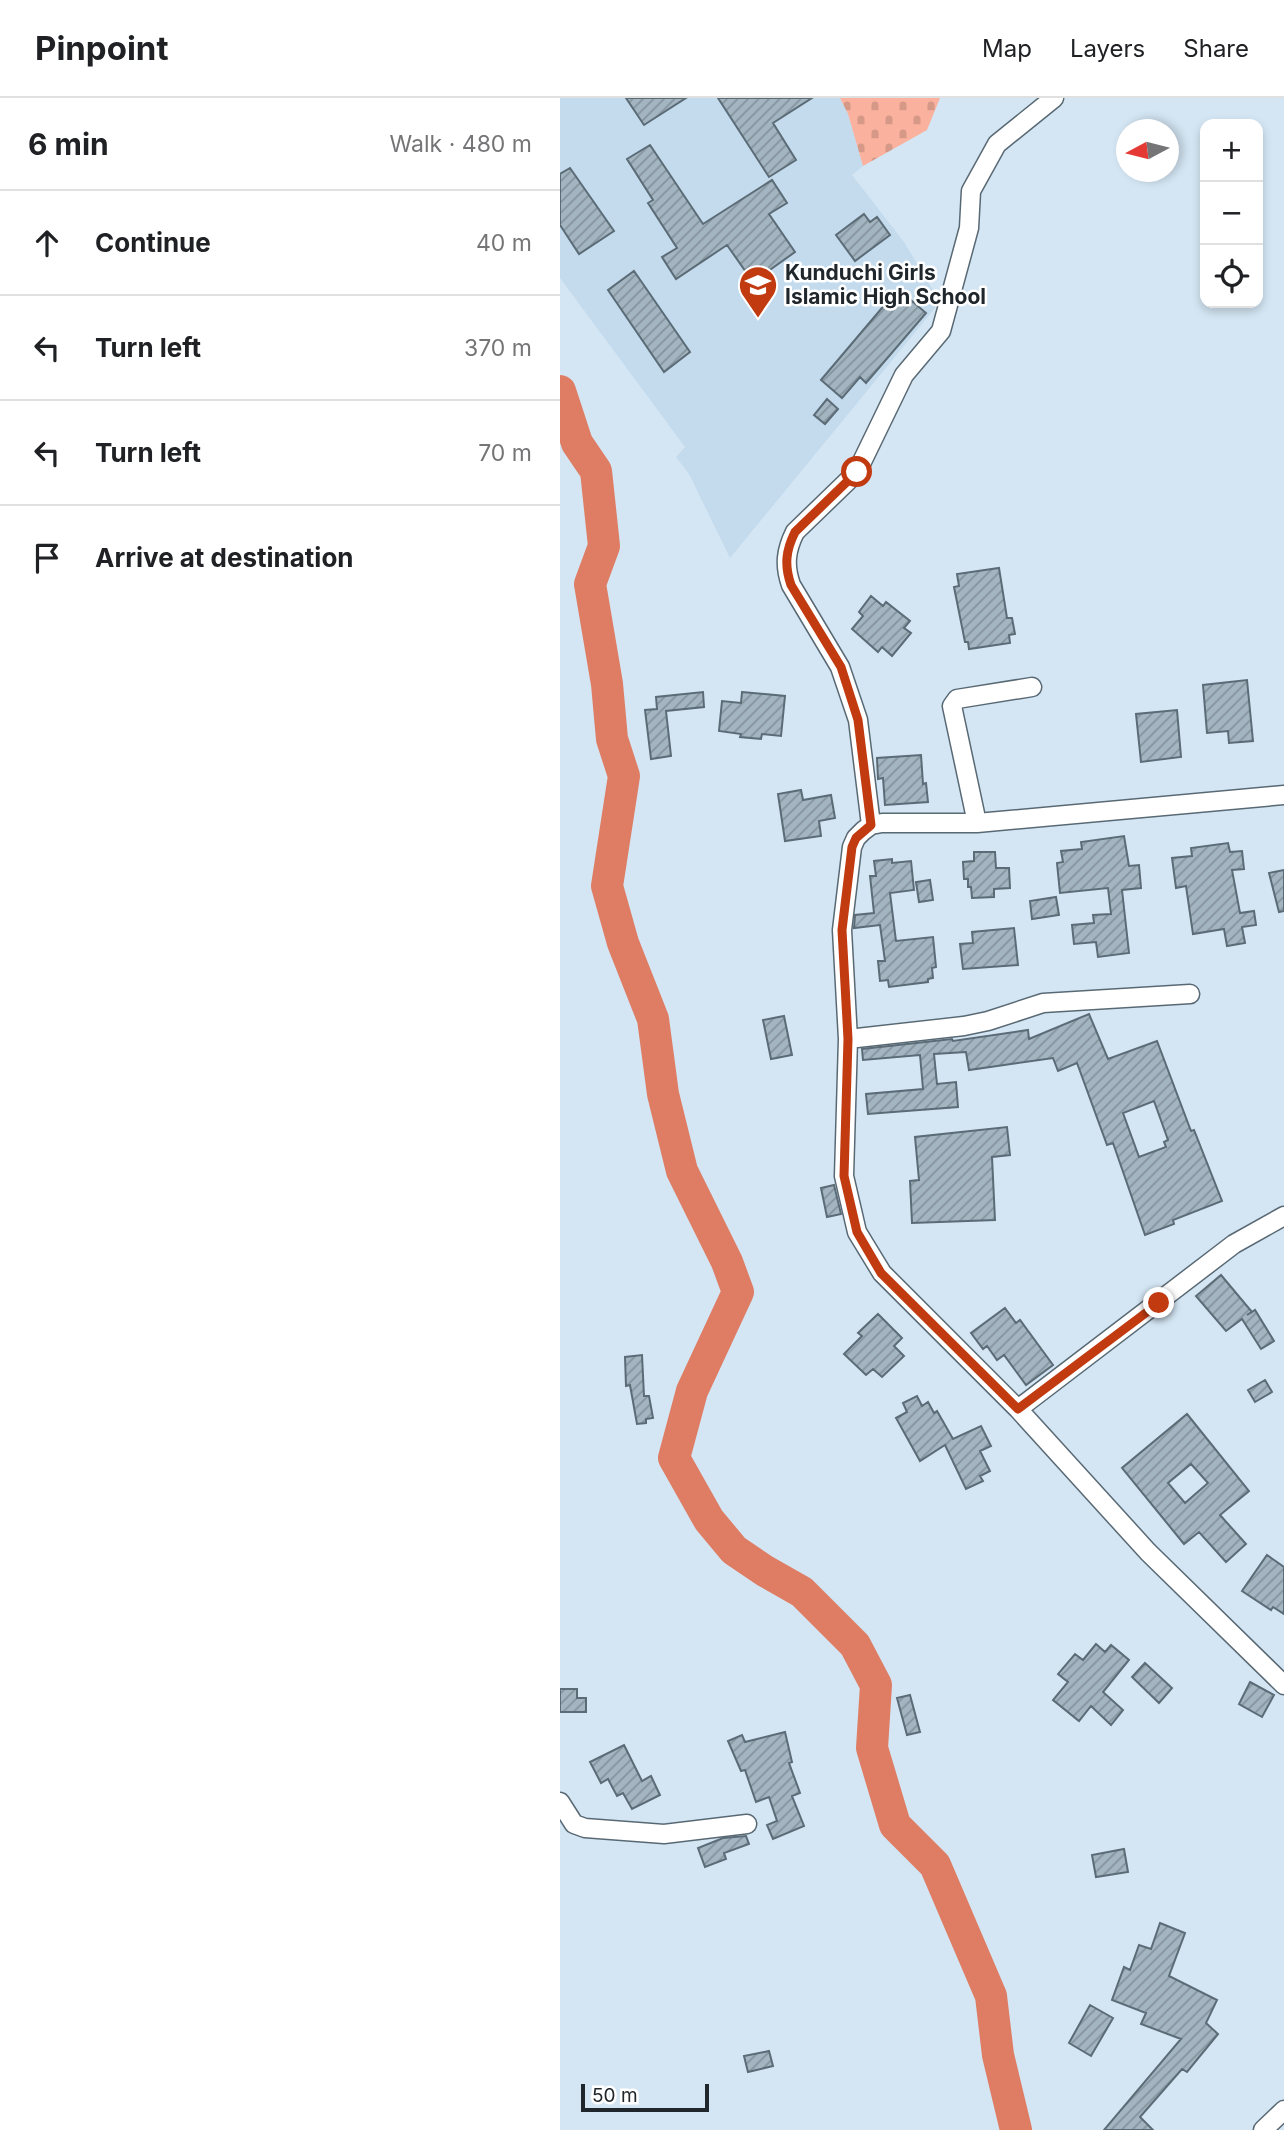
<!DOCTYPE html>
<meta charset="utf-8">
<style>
:root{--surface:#fff;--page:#f2f2f2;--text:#202124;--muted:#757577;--line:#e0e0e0}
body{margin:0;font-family:Inter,sans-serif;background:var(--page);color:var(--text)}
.controls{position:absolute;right:21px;top:21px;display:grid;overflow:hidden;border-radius:14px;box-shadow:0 4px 10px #0003}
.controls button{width:63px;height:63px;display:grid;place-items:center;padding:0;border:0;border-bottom:2px solid var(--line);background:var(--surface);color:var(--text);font:35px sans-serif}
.compass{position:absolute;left:556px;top:21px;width:63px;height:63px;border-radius:50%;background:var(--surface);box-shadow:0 4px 10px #0003;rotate:263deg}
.scale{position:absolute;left:21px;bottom:18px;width:128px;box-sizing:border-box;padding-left:7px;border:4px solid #20272c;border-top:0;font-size:19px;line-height:24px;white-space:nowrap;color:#20272c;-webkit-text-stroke:5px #fff;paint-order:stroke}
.stop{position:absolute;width:21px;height:21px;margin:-16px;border:5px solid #c23a0f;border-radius:50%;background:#fff}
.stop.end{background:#c23a0f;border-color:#fff;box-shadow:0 2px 7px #0008}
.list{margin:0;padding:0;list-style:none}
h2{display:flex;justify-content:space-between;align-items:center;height:91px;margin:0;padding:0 28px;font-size:30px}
h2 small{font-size:23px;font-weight:400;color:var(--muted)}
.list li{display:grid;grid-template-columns:46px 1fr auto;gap:21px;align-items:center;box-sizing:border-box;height:105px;padding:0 28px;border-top:2px solid var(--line)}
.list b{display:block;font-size:26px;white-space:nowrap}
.list em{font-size:23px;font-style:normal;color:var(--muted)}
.icon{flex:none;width:38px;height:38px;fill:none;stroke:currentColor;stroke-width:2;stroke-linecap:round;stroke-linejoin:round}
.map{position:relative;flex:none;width:724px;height:2032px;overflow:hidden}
header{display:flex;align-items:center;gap:42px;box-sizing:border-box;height:98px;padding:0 35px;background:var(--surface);border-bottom:2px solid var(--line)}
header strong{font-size:33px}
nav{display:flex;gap:38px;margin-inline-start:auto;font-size:24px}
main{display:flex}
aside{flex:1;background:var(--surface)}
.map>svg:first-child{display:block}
.built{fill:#c3dbed}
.cemetery{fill:url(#cemetery-stones)}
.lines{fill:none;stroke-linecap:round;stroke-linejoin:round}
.river{stroke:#de7d64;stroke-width:32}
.building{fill:url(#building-hatch);stroke:#5b6c77;stroke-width:2;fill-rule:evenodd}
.minor-casing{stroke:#596974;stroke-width:21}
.minor{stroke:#fff;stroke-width:18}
.route{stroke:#c23a0f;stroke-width:9}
.labels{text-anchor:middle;stroke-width:5;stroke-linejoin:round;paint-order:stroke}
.poi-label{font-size:21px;font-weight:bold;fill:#20272c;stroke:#fff;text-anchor:start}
</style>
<header>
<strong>Pinpoint</strong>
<nav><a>Map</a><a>Layers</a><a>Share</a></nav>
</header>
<main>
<aside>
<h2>6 min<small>Walk · 480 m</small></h2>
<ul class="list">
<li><svg class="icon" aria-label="ahead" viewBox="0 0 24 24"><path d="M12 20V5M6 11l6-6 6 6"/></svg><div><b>Continue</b></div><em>40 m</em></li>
<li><svg class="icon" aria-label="left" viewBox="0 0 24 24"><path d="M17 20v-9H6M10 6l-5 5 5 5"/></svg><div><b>Turn left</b></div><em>370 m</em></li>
<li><svg class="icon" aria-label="left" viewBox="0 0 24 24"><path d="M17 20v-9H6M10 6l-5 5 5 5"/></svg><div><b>Turn left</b></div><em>70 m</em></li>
<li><svg class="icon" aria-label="arrive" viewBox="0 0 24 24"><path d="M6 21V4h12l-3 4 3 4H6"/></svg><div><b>Arrive at destination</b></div></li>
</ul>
</aside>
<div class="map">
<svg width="724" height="2032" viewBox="0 0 724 2032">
<defs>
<pattern id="cemetery-stones" width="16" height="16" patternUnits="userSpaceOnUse" patternTransform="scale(1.75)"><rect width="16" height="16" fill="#fab19d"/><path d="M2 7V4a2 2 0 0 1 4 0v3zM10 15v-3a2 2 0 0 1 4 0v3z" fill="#d69887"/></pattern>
<pattern id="building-hatch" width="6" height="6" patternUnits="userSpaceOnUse" patternTransform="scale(1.75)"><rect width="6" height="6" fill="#a3b5c1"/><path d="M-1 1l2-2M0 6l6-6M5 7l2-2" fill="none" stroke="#84939d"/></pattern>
</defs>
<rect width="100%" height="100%" fill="#d4e6f4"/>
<path class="built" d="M0,0H280L288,16L303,68L292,77L344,144L380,204L170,460L129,376L116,359L125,349L0,180Z"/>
<path class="cemetery" d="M280,0H380L367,32L303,68L288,16Z"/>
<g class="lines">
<path class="river" d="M0,293L17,345L36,373L44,448L30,486L47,586L52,641L64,678L47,788L63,845L93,921L103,996L122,1073L167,1164L178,1194L132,1293L114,1360L149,1422L174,1452L205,1473L242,1494L295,1547L316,1587L312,1650L335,1727L375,1767L431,1898L438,1957L456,2032"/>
</g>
<path class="building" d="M66,0H126L84,27Z
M158,0H252L213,25L236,62L209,79Z
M90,47L143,126L212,82L227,105L209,116L235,154L193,184L167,147L116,181L102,159L117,150L88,105L93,102L67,61Z
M10,70L54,133L19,156L0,127V76Z
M304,116L310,124L317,119L330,137L295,163L276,137Z
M74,173L130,254L104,274L48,192Z
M338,191L366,215L306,285L300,279L282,300L261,282Z
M267,301L278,311L265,326L254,317Z
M439,470L447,520H452L455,536L449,537L450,545L409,551L408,544H405L394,489L399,488L397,476Z
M311,498L323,508L326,504L350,523L344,530L351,535L332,558L322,549L318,554L292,531L303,518L299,514Z
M687,582L693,643L669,645L668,633L647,635L643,587Z
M143,594L144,609L106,613L111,658L91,661L85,612L97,611L96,599Z
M182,594L225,598L221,638L202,636L201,641L180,639L181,636L159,633L162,603L181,605Z
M617,612L621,659L581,664L576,616Z
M361,657L363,686L366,685L368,704L325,707L323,680L318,681L317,660Z
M241,692L243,702L271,697L275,720L259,723L261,738L225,743L218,696Z
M564,738L569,768L579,767L581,790L562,792L569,855L538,859L536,844L514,846L512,827L534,825L533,817L551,816L548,790L500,795L497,765L503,764L501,753L522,751L521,744Z
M668,745L670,754L682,753L684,771L672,772L680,815L694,813L696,827L682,829L685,845L667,848L664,831L633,836L626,788L616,790L612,760L632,758L631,750Z
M414,754H435L436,770H449L450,790L434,791V799L412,800L411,789H408V781H404L403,764L414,763Z
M332,761V765L351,763L354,792L330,795L336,843L373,839L376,869L372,870L373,880L368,881V884L329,889L328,882L320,883L318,863H325L320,827L294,830L295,817L314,815L310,778H316L314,763Z
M724,772V813L719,814L709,775Z
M370,782L373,802L359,804L356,784Z
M496,799L499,817L472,821L470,803Z
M454,830L458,867L403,871L400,846L413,845L412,834Z
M529,916L548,961L597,943L631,1033L634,1032L662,1103L613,1122L614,1126L585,1137L553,1045L547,1047L517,965L498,973L493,960L409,972L406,954L374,956L377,986L396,984L398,1009L308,1016L306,996L363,991L360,957L303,962L302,951L392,941L393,943L468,932L469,941ZM594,1003L608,1042L604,1044L606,1049L579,1059L563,1015Z
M224,918L232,957L211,961L203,922Z
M447,1029L450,1057L432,1059L435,1122L352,1125L350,1083L359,1082L355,1039Z
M274,1087L281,1116L267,1119L261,1090Z
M661,1177L692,1214L687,1217L695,1212L714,1243L701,1251L682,1221L666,1233L636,1198Z
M445,1210L456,1225L460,1222L493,1267L466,1287L444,1257L437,1262L427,1248L423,1251L411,1235Z
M318,1216L342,1240L334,1248L344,1258L322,1279L313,1271L306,1277L284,1256L302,1238L298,1235Z
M82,1257L84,1298H89L93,1320L86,1321V1325L77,1326L70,1287L66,1288L65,1259Z
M705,1282L712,1294L695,1304L688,1292Z
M357,1298L362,1308L368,1304L374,1315L377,1313L393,1341L421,1328L431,1348L420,1353L430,1373L420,1378L423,1383L406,1391L385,1347L360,1363L336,1320L347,1314L343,1305Z
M627,1316L689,1393L660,1417L686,1446L666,1464L639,1434L624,1446L562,1370ZM631,1366L648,1385L625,1405L608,1385Z
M707,1457L724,1469V1516L713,1509L711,1512L682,1493Z
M536,1546L545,1554L551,1547L569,1562L543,1594L563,1612L551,1627L531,1608L519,1623L493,1602L508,1584L498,1576L515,1556L523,1562Z
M585,1565L612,1590L599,1605L572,1579Z
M690,1584L714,1597L702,1619L679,1606Z
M0,1591H17V1600H26V1614H0Z
M350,1597L360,1634L347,1637L337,1600Z
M225,1634L232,1664L229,1665L240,1695L232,1698L244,1728L213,1741L207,1727L217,1723L209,1699L196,1704L185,1672L181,1673L168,1643L182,1637L185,1644Z
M64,1647L82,1683L91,1678L100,1697L72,1711L63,1695L57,1698L48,1681L41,1685L30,1664Z
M186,1738L189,1746L164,1755L166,1761L145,1769L138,1750L163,1740Z
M564,1751L568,1774L536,1779L532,1757Z
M600,1825L625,1835L609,1878L657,1902L646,1925L658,1936L627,1974L622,1971L580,2019L593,2032H544L621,1941L581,1926L586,1915L552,1902L564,1869L570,1872L579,1847L591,1851Z
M530,1907L553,1920L531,1958L509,1945Z
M209,1953L213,1968L188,1974L184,1958Z"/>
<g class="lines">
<g class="minor-casing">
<path id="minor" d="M724,697L417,725H322L311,727L303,733L296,740L292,749L282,832L288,941L284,1078L297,1134L322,1175L458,1311L588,1454L724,1587
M417,725L392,608L397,601L472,589
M311,727L298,622L280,569L231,487C224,467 226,452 235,434L297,374L344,277L381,233L409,130L411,93L437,46L494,0
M288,941L404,928L428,923L483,905L630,896
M458,1311L674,1146L724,1118
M0,1704L14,1726L25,1730L104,1736L187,1726
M703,2032L724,2012"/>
</g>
<use href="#minor" class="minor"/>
</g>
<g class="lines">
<path class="route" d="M297,374L235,434C226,452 224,467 231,487L281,569L298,622L311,727L296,740L292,749L282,832L288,941L284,1078L297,1134L321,1175L458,1311L599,1205"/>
</g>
<defs>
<g id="school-pin" transform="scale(2.0125)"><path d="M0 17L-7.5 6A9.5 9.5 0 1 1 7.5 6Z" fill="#c23a0f" stroke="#fff"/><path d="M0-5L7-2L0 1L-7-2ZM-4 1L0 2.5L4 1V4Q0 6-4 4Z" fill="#fff"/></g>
</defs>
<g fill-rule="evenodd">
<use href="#school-pin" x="198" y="187"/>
</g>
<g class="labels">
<g class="poi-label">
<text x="225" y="182">Kunduchi Girls<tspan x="225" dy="24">Islamic High School</tspan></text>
</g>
</g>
</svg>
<div class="controls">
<button>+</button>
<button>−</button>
<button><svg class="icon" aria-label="locate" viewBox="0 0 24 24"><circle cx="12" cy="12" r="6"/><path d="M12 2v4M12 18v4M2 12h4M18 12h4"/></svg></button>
</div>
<svg class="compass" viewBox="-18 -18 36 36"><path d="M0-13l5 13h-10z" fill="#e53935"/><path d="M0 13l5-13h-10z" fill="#757577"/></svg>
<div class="scale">50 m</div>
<div class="stop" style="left:297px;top:374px"></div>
<div class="stop end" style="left:599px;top:1205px"></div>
</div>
</main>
